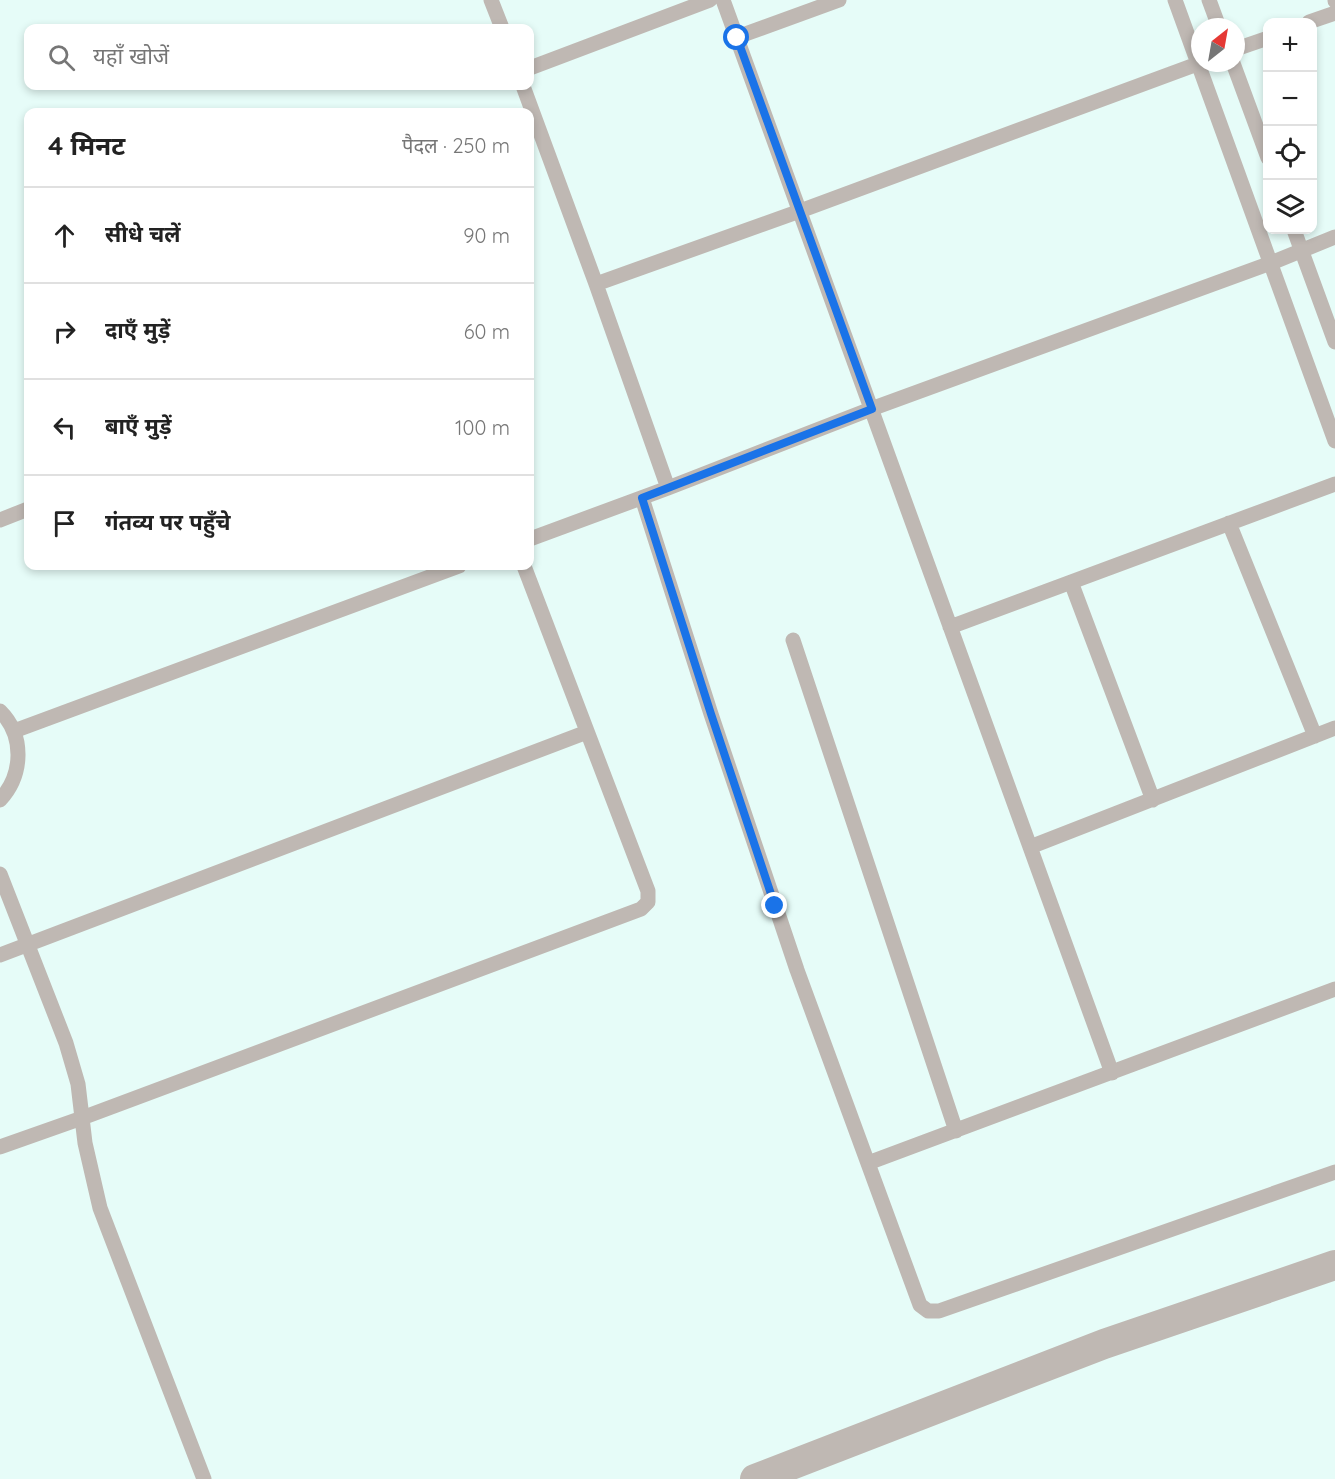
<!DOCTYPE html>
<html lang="hi">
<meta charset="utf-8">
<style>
:root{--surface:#fff;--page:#f6f6f6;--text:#222;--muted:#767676;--line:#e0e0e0}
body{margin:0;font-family:Quicksand,"Noto Sans Devanagari",sans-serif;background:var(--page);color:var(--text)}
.controls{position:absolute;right:18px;top:18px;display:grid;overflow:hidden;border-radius:12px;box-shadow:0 3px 9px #0003}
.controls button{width:54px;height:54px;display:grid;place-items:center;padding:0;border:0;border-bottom:2px solid var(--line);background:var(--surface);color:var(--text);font:30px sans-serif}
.compass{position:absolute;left:1191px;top:18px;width:54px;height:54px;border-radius:50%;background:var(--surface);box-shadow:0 3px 9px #0003;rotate:31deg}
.stop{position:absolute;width:18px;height:18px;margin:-14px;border:4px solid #1a73e8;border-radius:50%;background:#fff}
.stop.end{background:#1a73e8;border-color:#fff;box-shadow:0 2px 6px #0008}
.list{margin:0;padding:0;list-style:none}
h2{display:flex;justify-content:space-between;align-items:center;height:78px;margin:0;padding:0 24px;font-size:26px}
h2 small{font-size:20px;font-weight:400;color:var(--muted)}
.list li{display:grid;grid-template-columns:39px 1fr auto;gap:18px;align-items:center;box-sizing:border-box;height:96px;padding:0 24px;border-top:2px solid var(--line)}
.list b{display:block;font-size:22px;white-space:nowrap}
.list em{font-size:20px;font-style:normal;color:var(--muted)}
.icon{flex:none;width:33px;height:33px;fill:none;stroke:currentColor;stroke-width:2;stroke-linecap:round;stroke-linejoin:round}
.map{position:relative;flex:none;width:1335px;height:1479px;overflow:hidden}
.search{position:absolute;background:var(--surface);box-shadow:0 3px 9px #0003;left:24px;top:24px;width:510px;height:66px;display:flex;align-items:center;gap:15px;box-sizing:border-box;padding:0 21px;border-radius:12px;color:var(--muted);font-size:22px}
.panel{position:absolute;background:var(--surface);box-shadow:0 3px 9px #0003;left:24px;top:108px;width:510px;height:462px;border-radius:12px}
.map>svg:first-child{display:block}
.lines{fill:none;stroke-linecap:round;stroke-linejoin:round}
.service{stroke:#bfb8b3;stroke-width:15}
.minor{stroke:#bfb8b3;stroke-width:30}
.route{stroke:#1a73e8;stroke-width:8}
</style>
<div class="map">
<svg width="1335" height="1479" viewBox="0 0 1335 1479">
<rect width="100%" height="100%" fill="#e6fcf8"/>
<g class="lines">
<path class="service" d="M491,0L502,28
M723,0L1112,1073
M1175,0L1335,441
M1209,0L1219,27
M1335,0V1
M1309,22L1335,13
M737,37L839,0
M1236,49L1268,38
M1233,63L1268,158
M530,68L710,0
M523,86L596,284L668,488
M1294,230L1335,342
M596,284L800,211L1200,63
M642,498L711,714L797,970L920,1305L928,1311H939L1335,1172
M0,520L28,509
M1229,523L1315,736
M530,539L668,488L871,409L1271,263L1335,237
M1071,582L1153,800
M950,627L1335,484
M793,640L956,1131
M0,711C25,736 23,775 0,800
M14,731L459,566
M1030,847L1335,728
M0,874L66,1043L78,1084L85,1143L100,1208L204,1479
M0,955L587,732
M0,1147L82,1118L641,909L648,902V891L524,566
M868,1163L1335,989"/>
<path class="minor" d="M755,1479L1104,1344L1335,1265"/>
</g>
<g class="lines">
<path class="route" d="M737,38L872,409L642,498L711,714L775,906"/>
</g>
</svg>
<div class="controls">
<button>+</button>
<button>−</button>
<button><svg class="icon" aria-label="locate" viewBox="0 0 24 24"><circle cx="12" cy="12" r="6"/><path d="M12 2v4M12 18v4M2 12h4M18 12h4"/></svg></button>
<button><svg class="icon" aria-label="layers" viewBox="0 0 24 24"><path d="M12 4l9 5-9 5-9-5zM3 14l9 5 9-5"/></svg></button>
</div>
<svg class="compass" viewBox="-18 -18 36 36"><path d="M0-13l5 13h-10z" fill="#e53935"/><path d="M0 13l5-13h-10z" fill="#767676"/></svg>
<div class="stop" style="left:737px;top:38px"></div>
<div class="stop end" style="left:775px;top:906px"></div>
<div class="search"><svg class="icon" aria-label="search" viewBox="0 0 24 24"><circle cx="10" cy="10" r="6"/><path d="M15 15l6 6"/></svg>यहाँ खोजें</div>
<section class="panel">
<h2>4 मिनट<small>पैदल · 250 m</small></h2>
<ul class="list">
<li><svg class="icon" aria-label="ahead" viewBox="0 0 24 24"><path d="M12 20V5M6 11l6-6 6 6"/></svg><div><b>सीधे चलें</b></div><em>90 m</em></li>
<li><svg class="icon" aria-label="right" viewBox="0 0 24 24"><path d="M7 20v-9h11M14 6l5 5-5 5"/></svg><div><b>दाएँ मुड़ें</b></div><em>60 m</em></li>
<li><svg class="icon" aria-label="left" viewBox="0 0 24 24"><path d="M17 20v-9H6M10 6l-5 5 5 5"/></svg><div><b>बाएँ मुड़ें</b></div><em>100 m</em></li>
<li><svg class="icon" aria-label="arrive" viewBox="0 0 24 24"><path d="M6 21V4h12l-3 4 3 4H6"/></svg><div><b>गंतव्य पर पहुँचे</b></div></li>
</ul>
</section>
</div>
